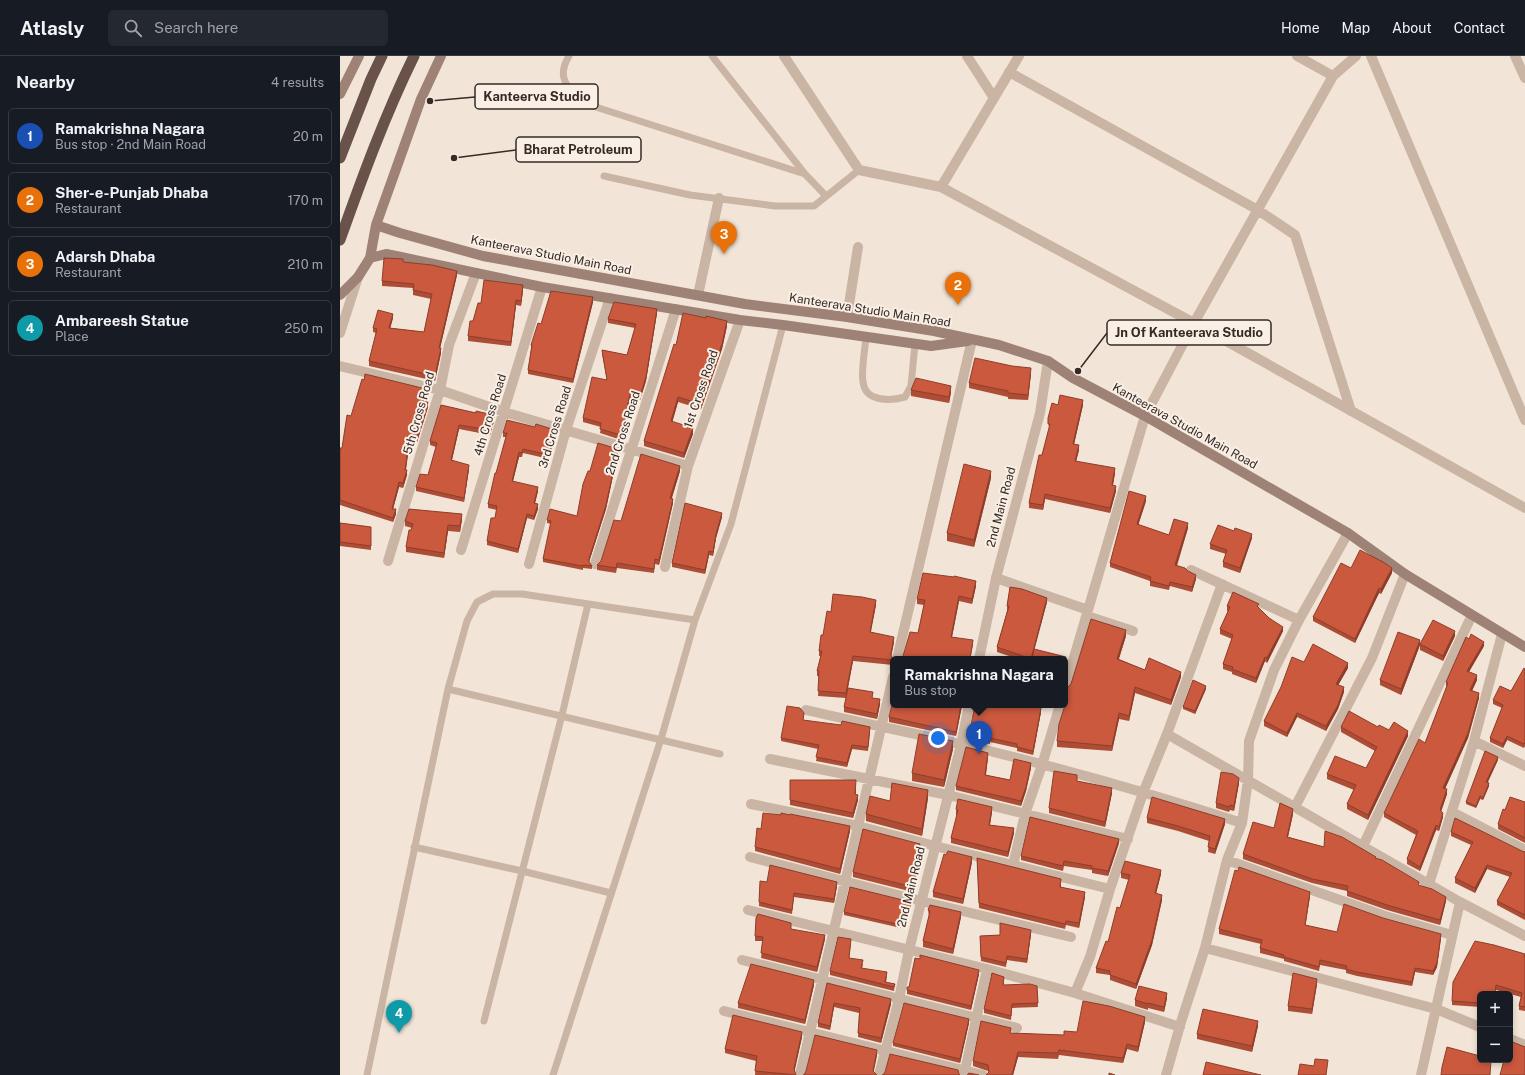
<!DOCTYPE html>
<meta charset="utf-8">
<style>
:root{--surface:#171b24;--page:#242831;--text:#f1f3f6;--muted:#9ea1a6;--line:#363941;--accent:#90adaf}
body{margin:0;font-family:"Public Sans",sans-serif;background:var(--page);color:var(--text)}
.controls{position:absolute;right:12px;bottom:12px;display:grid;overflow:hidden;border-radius:6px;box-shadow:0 2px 6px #0003}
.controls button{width:36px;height:36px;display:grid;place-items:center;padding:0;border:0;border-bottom:1px solid var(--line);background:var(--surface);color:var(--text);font:20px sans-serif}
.you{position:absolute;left:598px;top:682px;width:14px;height:14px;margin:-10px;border:3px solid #fff;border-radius:50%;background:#1a73e8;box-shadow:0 0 0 6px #1a73e833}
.badge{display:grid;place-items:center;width:26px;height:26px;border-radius:50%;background:var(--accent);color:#fff;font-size:13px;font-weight:700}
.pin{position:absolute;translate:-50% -33px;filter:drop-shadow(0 1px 2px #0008)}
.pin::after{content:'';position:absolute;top:21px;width:14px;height:12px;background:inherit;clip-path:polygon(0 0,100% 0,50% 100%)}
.popup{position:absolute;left:550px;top:600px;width:178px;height:52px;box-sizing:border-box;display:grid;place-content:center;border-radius:6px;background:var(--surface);filter:drop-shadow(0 1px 3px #0005);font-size:13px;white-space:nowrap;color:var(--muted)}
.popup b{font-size:15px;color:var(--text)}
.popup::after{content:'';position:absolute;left:50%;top:100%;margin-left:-8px;border:8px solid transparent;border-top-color:var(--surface)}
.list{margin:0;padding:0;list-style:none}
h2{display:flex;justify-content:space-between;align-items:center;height:52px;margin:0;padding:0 16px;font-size:17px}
h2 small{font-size:13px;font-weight:400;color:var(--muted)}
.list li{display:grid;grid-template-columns:26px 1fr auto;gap:12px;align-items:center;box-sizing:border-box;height:56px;margin:0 8px 8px;padding:0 8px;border:1px solid var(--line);border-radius:6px}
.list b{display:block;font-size:15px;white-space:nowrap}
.list p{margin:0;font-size:13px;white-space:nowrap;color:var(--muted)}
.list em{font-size:13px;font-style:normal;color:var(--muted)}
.icon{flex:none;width:22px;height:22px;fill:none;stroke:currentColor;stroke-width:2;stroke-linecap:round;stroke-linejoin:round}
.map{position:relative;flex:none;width:1185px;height:1019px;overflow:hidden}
header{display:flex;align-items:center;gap:24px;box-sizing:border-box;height:56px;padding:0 20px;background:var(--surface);border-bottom:1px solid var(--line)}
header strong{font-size:19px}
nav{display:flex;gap:22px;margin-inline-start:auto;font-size:14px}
.search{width:280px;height:36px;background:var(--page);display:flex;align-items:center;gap:10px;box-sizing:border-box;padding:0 14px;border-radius:6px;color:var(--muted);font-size:15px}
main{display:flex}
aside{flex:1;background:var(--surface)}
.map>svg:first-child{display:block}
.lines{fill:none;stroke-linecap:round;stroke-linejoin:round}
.service{stroke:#cab4a4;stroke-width:7}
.minor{stroke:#cab4a4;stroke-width:10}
.tertiary{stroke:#cab4a4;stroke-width:10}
.secondary{stroke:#9e8275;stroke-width:10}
.trunk{stroke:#68524a;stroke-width:11}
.wall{fill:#ae4d35}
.shaded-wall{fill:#8d3e2b}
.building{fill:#ca593e;stroke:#8d3e2b}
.labels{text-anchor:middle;stroke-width:4;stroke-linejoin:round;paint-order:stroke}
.street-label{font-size:12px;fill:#352a26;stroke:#faefe5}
.leader{fill:none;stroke:#352a26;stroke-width:1.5}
.callout-dot{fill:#352a26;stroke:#faefe5;stroke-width:1.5}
.callout{fill:#faefe5;stroke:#352a26;stroke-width:1.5}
.callout-label{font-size:13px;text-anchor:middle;font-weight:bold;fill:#352a26}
</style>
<header>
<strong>Atlasly</strong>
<div class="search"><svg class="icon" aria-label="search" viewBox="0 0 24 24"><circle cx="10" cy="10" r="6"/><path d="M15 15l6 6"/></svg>Search here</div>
<nav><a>Home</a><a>Map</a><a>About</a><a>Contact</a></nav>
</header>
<main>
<aside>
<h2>Nearby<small>4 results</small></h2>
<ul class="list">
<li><span class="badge" style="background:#1a4fb4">1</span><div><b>Ramakrishna Nagara</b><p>Bus stop · 2nd Main Road</p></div><em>20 m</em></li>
<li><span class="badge" style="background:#e8710a">2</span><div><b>Sher-e-Punjab Dhaba</b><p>Restaurant</p></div><em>170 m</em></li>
<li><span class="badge" style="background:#e8710a">3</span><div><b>Adarsh Dhaba</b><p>Restaurant</p></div><em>210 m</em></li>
<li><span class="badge" style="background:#0f9aa8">4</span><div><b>Ambareesh Statue</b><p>Place</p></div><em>250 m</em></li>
</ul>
</aside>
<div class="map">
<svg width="1185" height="1019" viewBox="0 0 1185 1019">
<rect width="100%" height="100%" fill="#f2e5d8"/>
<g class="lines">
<path class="service" d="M229,0C217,20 226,28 237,45L465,118L372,0
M465,118L486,140
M264,120L350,139L435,150H474L519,114
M526,281C525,294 521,314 523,326C525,346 550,345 565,341L571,330L575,288
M108,633L380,698
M74,791L182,815L271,837
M144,965L222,659L248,548
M27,1019L108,633L127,565L137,546L153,538H182L355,564
M213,1019L321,683L355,564L391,468L443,269"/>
<path class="minor" d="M444,0L519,114L601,131L854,267L1185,452
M627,0L654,42
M957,0L993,20
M1031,0L1185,364
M1175,0L1185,22
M669,16L918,154L955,179L1011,355
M601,131L679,0
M358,239L379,142
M507,261L518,191
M0,310L100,334L164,356L348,410L325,511
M348,410L400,264
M121,494L202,231
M48,505L100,334L109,289L136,217
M189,508L226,374L270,242
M255,508L336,253
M851,514L959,564
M656,522L748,554L805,360L854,267L993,20L1016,0
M747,560L793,575
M557,603L632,284
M725,632L748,554
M466,654C517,666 569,676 620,688C715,710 809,737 902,767
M827,678L1120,846L1185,880
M1134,685L1185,710
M430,703L608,739L788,783
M411,748L518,770L595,790L770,833
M955,751L1032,602L1065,518
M1112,756L1185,794
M1023,790L1132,559
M410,801L581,845L731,881
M887,804L1045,860L1112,879
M673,809L685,758L702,709L720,649
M1089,828L1134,685L1162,578
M408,854L647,913L735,937L840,971
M865,892L1096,953L1140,971
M402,904L677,972
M735,937L750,901L770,833L803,737L827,678L882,528
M384,955L643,1019
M1170,983L1185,989
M460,1019L553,621
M624,1019L647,913
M826,1019L841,966L865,892L887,804L902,767L908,724L909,685L934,614L959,564L1008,477
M1081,1019L1120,846"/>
<path class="tertiary" d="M0,277L18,221
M639,603L656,522L700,357L708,305
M539,1019L559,943L569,894L621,689L629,649"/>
<path class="secondary" d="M0,38L19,0
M36,169L60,177L143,200L405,248L507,261L594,275L659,289L708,305L733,322L805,360L1008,477L1065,518L1185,591
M30,202L46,198L61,201L202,231L400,264L443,269L591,290L628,285
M0,239L18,221L30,202L36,169L81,43L101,0"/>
<path class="trunk" d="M0,102L31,23L42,0
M0,184C22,122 45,59 74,0"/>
</g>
<path class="wall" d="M63,206L117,219L100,292L101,297L95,325L29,310V305L36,277L33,276V272L53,262L50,272L84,276L91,243L73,239V232L42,230V225Z
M183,234L181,250L176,249L171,290L128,285V280L133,265L141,247Z
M253,246L233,327L188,318V314L191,294V289L201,268Z
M317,257L306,325L300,344L290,342L281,384L260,377L261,371L243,366V362L267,324L262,298V294L287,299L295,272L268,267V263Z
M387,270L382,293L361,353L338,346L332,366L353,378L344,402L304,390V385L336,289Z
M691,317L688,344L668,343V341L629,332V327Z
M571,334L611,336L609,347L571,340Z
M86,337L84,345L88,351L77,386L70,384L66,414L67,419L63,432L59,431L53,453L56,458L53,466L0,449V392H2Z
M101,349L149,360L154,365L150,379L119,373L112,404L129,413L124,446L76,435V431L88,419L96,391L90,389V385Z
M718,349H743L734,388L739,394L736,405L775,417L773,429L776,435L770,457L705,443L703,454L689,452V447L702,399L709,373L708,362Z
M163,377L215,378L209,403L183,397L182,401H179L173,425L198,435L195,447L198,453L194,464L187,462L178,497L147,489V485L155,462L157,454L148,452V448L166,381H163Z
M278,396L266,453L249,506L252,510V513L243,512V514L203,506V503L211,468L207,467V464L237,460L250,415Z
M340,415L332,442L333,447L319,509L315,508L314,517L277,512L276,517L257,514V509L261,505L281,465Z
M651,422L634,491L607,485V477Z
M806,445L798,469L829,479L848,472L837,510L856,523L852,536L830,530L829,534L810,530V525L770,511V507Z
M382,461L376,482L373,500L369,499L365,518L332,511V507Z
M122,463L120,476L108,475L104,502L66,496V491L72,472L65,470V465Z
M0,467L31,471V494L0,490Z
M912,482L900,517L883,511V506L886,498L870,493V488Z
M1011,512L1052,517L1041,538L1039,537L1015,587L973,565V561Z
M636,530L632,548L619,545L612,581L633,589L563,600L578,577L584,549L577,548V543Z
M670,531L682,533L707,542V546L694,593L726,601V606L725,609V603H678L657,596V591L667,555V550Z
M536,549L530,576L554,586L551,600L553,603V609L513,605L506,642L478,640L479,620H477V615L481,600H479V595L483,579L491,556Z
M887,550L919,552L943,575L927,607L925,605L916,627L892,618V616L883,613V608L892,583L880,578V573L888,555H887Z
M786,580L779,603L805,614L841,621L831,649L795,637L789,665L779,663L772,695L717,691V685Z
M1115,580L1103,605L1080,594V588Z
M1080,589L1061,639L1040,629V624Z
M1144,590L1129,616L1137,624L1132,635L1139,642L1128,682L1105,733L1107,738L1101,755L1103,761L1099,775L1096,774L1080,815L1067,808V803L1076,779L1044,761V757L1085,687L1107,631L1106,630V626Z
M964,606L1008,612L998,629L1004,636L998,653L986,675L957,661L947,681L924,670V665Z
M1185,613V690L1184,692L1167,684L1163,692L1150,686V682L1162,652L1153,648V644L1171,635Z
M866,633L855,658L843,653V651Z
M533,642L540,648L537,663L504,656V651Z
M622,649L616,680L549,666V661Z
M701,656L693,699L677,695V692L650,686V688L629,683V679Z
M464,660L463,664L530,675L528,695L512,693L507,711L476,705L478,693L441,685V682Z
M1001,671H1038L1068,680L1028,764L1007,753V748L1014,734L987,723V718L1026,712L1035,695L1001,676Z
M613,693L604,731L572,725V717Z
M648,701L646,719L670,724L691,712L686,735L681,750L616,734V730Z
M1158,704L1148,726L1149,730L1143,744L1140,743L1136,752L1126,748V746Z
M450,724L516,730V738L518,744L513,762L450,749Z
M899,727L894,755L890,754L889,756L876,752V747Z
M772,737L765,771L709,757V752Z
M588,742L582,780L526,765V758L550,745Z
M1185,746V787L1158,773V768L1165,754Z
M616,753L652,756L650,769L674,777L668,801L611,787V782L617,759H616Z
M953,758L948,781L984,791L1036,802L1079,830L1106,845L1100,869L1047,854L1007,840V835L972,827L903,803V798L934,772Z
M807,762L885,768L875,798L868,796L869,785L838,775L807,767Z
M510,775L500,818L415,795V791Z
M1111,776L1185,796V864L1157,849V845L1170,821L1147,813L1135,837L1115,827V822L1131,789L1111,780Z
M779,787L768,820L752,817V814L724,810L723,815L681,804V800Z
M580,793L573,836L513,821V816Z
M637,802L721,828V831L745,841L739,872L726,869L725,873L639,852Z
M632,806L623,848L593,841V836Z
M781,817L821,818L816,837L822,844L812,889L796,933L770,924V919L756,917V912L768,886L780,852L789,824L781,822Z
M427,826L497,830L494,847L454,841L452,858L419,850V846Z
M970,840L965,869L997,876L1101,883L1097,911L1093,919L1075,916L1072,930L1017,920L1006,917V914L980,909L979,915L944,905V903L920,897V892L921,888L879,878V873Z
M571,849L570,855L565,854L561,872L504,859V856Z
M588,854L621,861L613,898L583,891V885L589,860Z
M451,873L485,883L477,916L421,902L423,885H415V880Z
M691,878L687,907L667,904L666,911L641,905L640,880Z
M511,887L509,902L523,908L522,913L547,920L546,927L555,928L554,935L490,919V915Z
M1185,898V955L1179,954V950L1181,941L1156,934L1140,938V951L1112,949V945Z
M580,903L639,918L631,954L567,938V934L569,931Z
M664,924V929L697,930L698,951L672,952L671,964L644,957V953Z
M487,927L551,948L541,987L518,981L519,957L494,951L490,974L478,971V967Z
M977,928L972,958L948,955V950Z
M474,929L465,968L398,952V947Z
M827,942L824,956L808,952V954L795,950V944Z
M805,966L798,996L787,993L783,1007L719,999L718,1003L678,1001L673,1019H646L648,1017V1015L633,1010V1005L671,977L724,979Z
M629,967L620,1007L553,990V987Z
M918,970L912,996L857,983V978Z
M462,981L454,1015L456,1019H415L416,1005L385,997V993Z"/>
<path class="shaded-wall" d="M117,215V219L99,297V292Z
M183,229V234L181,250V245Z
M253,241V246L233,327V323Z
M176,244V249L171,290V286Z
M317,253V257L306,325L300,344V340Z
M53,258V262L49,277V272Z
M387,265V270L382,293L361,353V348Z
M101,292V297L95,325V320Z
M691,312V317L688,344V339Z
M611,330V336L609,347V341Z
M86,333V337L83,349V345Z
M290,338V342L281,384V379Z
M338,341V346L331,371V365Z
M743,344V349L733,393V388Z
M88,346V351L77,386V382Z
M154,361V365L150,379V374Z
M119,369V373L111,408V404Z
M353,372V378L344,402V397Z
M215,374V378L209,403V399Z
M70,380V384L65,418V414Z
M739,389V394L735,410V405Z
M278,393V396L266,453L249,506V503Z
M179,396V401L172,429V425Z
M129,409V413L124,446V442Z
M340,410V415L330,447V442Z
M775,412V417L772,434V429Z
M67,414V419L63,432V427Z
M651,415V422L634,491V484Z
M59,426V431L52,457V453Z
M776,430V435L770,457V452Z
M198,431V435L194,451V447Z
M705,438V443L703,454V449Z
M806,440V445L797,473V468Z
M333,443V447L319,509V504Z
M198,448V453L194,464V460Z
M56,453V458L53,466V462Z
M382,457V461L376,482L373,500V496L376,478Z
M122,458V463L120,476V470Z
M187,458V462L178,497V493Z
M848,467V472L835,514V509Z
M108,469V475L104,502V497Z
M912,478V482L900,517V512Z
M369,495V499L365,518V514Z
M1052,512V517L1041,538V533Z
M856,519V523L852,536V531Z
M636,525V530L632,548V543Z
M1039,532V537L1015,587V583Z
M619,540V545L611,586V581Z
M707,542V546L692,603H691Z
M536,544V549L530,581V576Z
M943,571V575L927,607V602Z
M786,574V580L777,608V603Z
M1115,575V580L1103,605V600Z
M554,581V586L551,602V597Z
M633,584V589L630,603Z
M1080,584V589L1061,639V633Z
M1144,586V590L1127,619V615Z
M513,600V605L506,642V637Z
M925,601V605L916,627V622Z
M1008,607V612L996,633V628Z
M841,616V621L831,649V644Z
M1137,619V624L1130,639V634Z
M866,630V633L855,658V655Z
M795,631V637L789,665V660Z
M1004,631V636L998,653L986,675V670Z
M1139,637V642L1128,682L1103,737V732Z
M540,643V648L537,663V658Z
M621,649H622V650L616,680V676Z
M701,652V656L693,699V695Z
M779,657V663L772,695V690Z
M957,657V661L947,681V677Z
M1068,675V680L1028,764V759Z
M1167,680V684L1163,692V688Z
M613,685V693L604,731V724Z
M512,689V693L507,711V707Z
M648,697V701L645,724V719Z
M1158,701V704L1146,729V726Z
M691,707V712L686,735L681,750V745Z
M899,722V727L894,755V750Z
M1149,727V730L1143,744V742Z
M772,732V737L765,771V766Z
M1107,733V738L1100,759V754Z
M588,734V742L582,780V773Z
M518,739V744L513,762V757Z
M1140,740V743L1136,752V750Z
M652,751V756L649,774V769Z
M953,753V758L947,785V781Z
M1103,757V761L1099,775V771Z
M885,763V768L875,798V793Z
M1096,769V774L1080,815V811Z
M510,770V775L500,818V813Z
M674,772V777L668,801V796Z
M779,783V787L768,820V815Z
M580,788V793L573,836V831Z
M632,801V806L623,848V843Z
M1147,809V813L1135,837V832Z
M821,814V818L815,842V837Z
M497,826V830L494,847V843Z
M745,836V841L739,872V867Z
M970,836V840L965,873V869Z
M822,839V844L812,889L796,933V928Z
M1106,841V845L1100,869V864Z
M621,856V861L613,898V893Z
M691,874V878L687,907V903Z
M1101,878L1097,911L1093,919V915Z
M485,879V883L477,916V911Z
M1075,912V916L1072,930V926Z
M639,914V918L631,954V950Z
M977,923V928L972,958V953Z
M474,924V929L465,968V964Z
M827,937V942L824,956V951Z
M551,943V948L541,987V982Z
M494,947V951L490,974V970Z
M805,961V966L798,996V991Z
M629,963V967L620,1007V1003Z
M918,965V970L912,996V990Z
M462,976V981L454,1018V1013Z
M787,988V993L783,1007V1002Z
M537,994V1000L533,1019V1015Z
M678,996V1001L673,1019H672Z"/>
<path class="building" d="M44,202L63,203V206L92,209L117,215L99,292H101L95,320L29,305L37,273L33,272L38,254L53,258L49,272L84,276L92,238L73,234L74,228L42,225Z
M144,224L183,229L181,245L176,244L171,286L128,280L130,265H133L138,247H141Z
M211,235L253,241L233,323L188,314L192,289H191L198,267L201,268Z
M274,246L317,253L306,321L300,340L290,338L281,379L260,373L261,367L243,362L252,321L267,324L262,294L287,299L296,268L268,263Z
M343,257L366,262V260L387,265L382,288L361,348L338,341L331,365L353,372L344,397L304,385L334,288L336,289Z
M635,302L672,310L691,312L688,339L668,337V335L629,327Z
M25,318L86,333L83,345L88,346L77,382L70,380L65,414H67L63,427L59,426L52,453H56L53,462L0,444V392H2L7,359L11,360L22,323L24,324Z
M576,322L611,330L609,341L571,334Z
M720,339L743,344L733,388L739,389L735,405L775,412L772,429L776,430L770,452L705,438L703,449L689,447L699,399H702L710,368H708V362L712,347L718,349Z
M101,349L136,357V355L149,358V360L154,361L150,374L119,369L111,404L129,409L124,442L76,431L80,418L88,419L97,387L90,385Z
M167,364L195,371L196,368L215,374L209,399L183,393L182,397L179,396L172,425L198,431L194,447L198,448L194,460L187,458L178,493L147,485L151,462H155L157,450L148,448L155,417H156L167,377H163Z
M258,387L278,393L266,449L249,503V506L252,510L243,509V510L203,503L211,465L207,464L210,453L237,460L243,428L248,415H250Z
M301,398L340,410L330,442L333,443L319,504L315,503L314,513L277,507L276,512L257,509L261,505L274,464L281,465Z
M624,408L651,415L634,484L607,477Z
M789,435L806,440L797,468L829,479L834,463L848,467L835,509L845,512L848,515L856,519L852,531L830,526L829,530L810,525L811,521L770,507Z
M345,447L382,457L376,478L373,496L369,495L365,514L332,507Z
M69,453L122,458L120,470L108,469L104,497L66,491L69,474H71L73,468L65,465Z
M0,467L31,471V490L0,486Z
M878,469L894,475L895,472L912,478L900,512L883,506L887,494L870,488Z
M1020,494L1043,506L1052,512L1041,533L1039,532L1015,583L973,561L1001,507L1011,512Z
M583,517L614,521V520L636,525L632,543L619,540L611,581L633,584L630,603H560L563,600L570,576L578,577L585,544L577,543Z
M670,531L682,533L707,542L691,603L657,591L669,550H667Z
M893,536L919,548L917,550L929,562L943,571L927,602L925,601L916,622L892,613L893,611L883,608L893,579L880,573L890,551L887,550Z
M493,538L522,541L536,544L530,576L554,581L551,597V600L554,603L553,604L513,600L506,637L478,635L479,615H477L482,595H479L481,579H483L487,555L491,556Z
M751,563L786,574L777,603L805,614L809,602L841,616L831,644L795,631L789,660L779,657L772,690L717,685L719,668L726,646V633L731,628Z
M1093,564L1115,575L1103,600L1080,588Z
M1058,576L1080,584L1061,633L1040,624Z
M1131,578L1144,586L1127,615L1137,619L1130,634L1139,637L1128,677L1103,732L1107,733L1100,754L1103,757L1099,771L1096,769L1080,811L1067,803L1078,775L1044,757L1079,683L1085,687L1108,627L1106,626L1126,581L1129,583Z
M973,588L1008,607L996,628L1004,631L998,649L986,670L957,657L947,677L924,665L941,631L952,601L964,606Z
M694,593L726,601L725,604V603H692Z
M1184,612L1185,613V686L1184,688L1167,680L1163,688L1150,682L1163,649L1153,644L1160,630L1171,635Z
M853,624L866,630L855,655L843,651Z
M508,632L533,636L532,642L540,643L537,658L504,651Z
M553,645V649H621L616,676L549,661Z
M635,649H686L701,652L693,695L677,691V688L650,682V684L629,679Z
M447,650L460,652L464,657L463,664L501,669L502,665L530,671L528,691L512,689L507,707L476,701L479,689L441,682Z
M1009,655L1038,671L1039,669L1049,674L1054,666L1068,675L1028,759L1007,748L1016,729L987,718L995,700L1026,712L1037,691L1001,671Z
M579,678L613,685L604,724L572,717Z
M626,691L648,697L645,719L670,724L674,703L691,707L686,731L681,745L616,730Z
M1145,695L1158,701L1146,726L1149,727L1143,742L1140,740L1136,750L1126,746Z
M714,715L737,719V725L772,732L765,766L709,752Z
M881,716L893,718L899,722L894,750L890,749L889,751L876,747Z
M450,724H516L515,738L518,739L513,757L450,744Z
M552,727L588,734L582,773L526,758L530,740L550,745Z
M812,741L885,763L875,793L868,791L870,780L838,770L807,762Z
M1170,741L1185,746V782L1158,768L1163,753L1165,754Z
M618,743L652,751L649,769L674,772L668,796L611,782L618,754L616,753Z
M940,747L953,753L947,781L984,791L985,775L1002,781L1036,801L1035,802L1042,804L1079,826L1078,829L1092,833L1106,841L1100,864L1047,849L1007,835L1008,830L972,823L903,798L913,766L934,772Z
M423,757L441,759V757L450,759V758L510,770L500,813L415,791L417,772L421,773Z
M690,761L779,783L768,815L752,812V810L724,805L723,810L681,800Z
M1115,762L1182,795L1185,796V859L1157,845L1172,817L1147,809L1135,832L1115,822L1133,786L1111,776Z
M523,773L580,788L573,831L513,816Z
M608,795L632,801L623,843L593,836L604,798L606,799Z
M637,802L721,823L720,831L745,836L739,867L726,865L725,868L639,847Z
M785,805L821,814L815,837L822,839L812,884L796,928L770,919V915L756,912L766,885L768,886L777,851L780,852L790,819L781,817Z
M430,809L497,826L494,843L454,837L452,854L419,846L420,825L427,826Z
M899,811L970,836L965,869L997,876L1004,848L1043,862L1101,878L1097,907L1093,915L1075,912L1072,926L1017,916L1006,913L1007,910L980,904L979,911L944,901V899L920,892L922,884L879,873L895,814L898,815Z
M510,831L571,846L570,853L565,852L561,869L504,856Z
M590,849L621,856L613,893L583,885L590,855L588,854Z
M418,858L451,867V873L485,879L477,911L421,897L423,881L415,880L416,862Z
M660,867L691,874L687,903L667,900L666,907L641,901L640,880L660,879Z
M498,881L511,883L509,902L523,904L521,912L547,916L545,926L555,928L554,931L490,915Z
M1135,885L1154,889L1185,898L1184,901H1185V951L1179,950L1182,937L1156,929L1155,938H1140V947L1112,945L1113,926Z
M580,899L639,914L631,950L567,934V931H569L575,902L580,903Z
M411,908L474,924L465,964L398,947Z
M652,917L664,921L663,929L690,928L697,930L698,947L672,948L671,960L644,953Z
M953,917L977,923L972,953L948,950Z
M487,927L551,943L541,982L518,977L520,952L494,947L490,970L478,967Z
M799,930L827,937L824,951L808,947V948L795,944Z
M743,945L769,950L805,961L798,991L787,988L783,1002L719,994L718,997L678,996L672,1019H646L649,1016L648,1009L633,1005L641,965L671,972L670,977L724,979V975L737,976Z
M564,947L629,963L620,1003L553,987Z
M863,953L918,965L912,990L857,978Z
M393,959L462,976L454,1013L456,1019L415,1015L417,1000L385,993Z
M475,979L537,994L533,1015L537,1019H463H464L466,1015Z
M1170,985L1185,991V1019H1160L1164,1004H1170Z
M1107,991L1140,1000V1004H1151L1150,1019H1101L1102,1011Z
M550,998L618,1014L619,1018L620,1019H542H543L545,1016Z
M975,1003L988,1004L986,1019H958L960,1008L974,1010Z
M866,1006L921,1019H863Z
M629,1017L639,1019H627Z
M769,1017L775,1019H769Z"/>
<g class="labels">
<g class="street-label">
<text transform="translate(211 199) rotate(11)" y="4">Kanteerava Studio Main Road</text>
<text transform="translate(530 254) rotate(9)" y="4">Kanteerava Studio Main Road</text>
<text transform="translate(361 333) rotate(-71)" y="4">1st Cross Road</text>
<text transform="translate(79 357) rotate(-74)" y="4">5th Cross Road</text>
<text transform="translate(150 359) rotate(-73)" y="4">4th Cross Road</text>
<text transform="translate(845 370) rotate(29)" y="4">Kanteerava Studio Main Road</text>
<text transform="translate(215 371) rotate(-73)" y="4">3rd Cross Road</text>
<text transform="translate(283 377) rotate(-72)" y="4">2nd Cross Road</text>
<text transform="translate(661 451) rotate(-75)" y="4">2nd Main Road</text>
<text transform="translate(571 831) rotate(-76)" y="4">2nd Main Road</text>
</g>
</g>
<path class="leader" d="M90 45L135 41M114 102L176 94M738 315L767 277"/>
<g class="callout-dot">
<circle cx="90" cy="45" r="4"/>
<circle cx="114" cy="102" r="4"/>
<circle cx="738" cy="315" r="4"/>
</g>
<g class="callout">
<rect x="135" y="28" width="123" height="25" rx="4"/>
<rect x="176" y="81" width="125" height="25" rx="4"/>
<rect x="767" y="264" width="164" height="25" rx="4"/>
</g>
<g class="callout-label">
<text x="197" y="45">Kanteerva Studio</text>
<text x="238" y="98">Bharat Petroleum</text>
<text x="849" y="281">Jn Of Kanteerava Studio</text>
</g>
</svg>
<div class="controls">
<button>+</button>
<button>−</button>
</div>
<div class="you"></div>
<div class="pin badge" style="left:639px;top:698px;background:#1a4fb4">1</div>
<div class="popup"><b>Ramakrishna Nagara</b>Bus stop</div>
<div class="pin badge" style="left:618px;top:249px;background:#e8710a">2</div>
<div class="pin badge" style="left:384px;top:198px;background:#e8710a">3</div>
<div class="pin badge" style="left:59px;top:977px;background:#0f9aa8">4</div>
</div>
</main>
